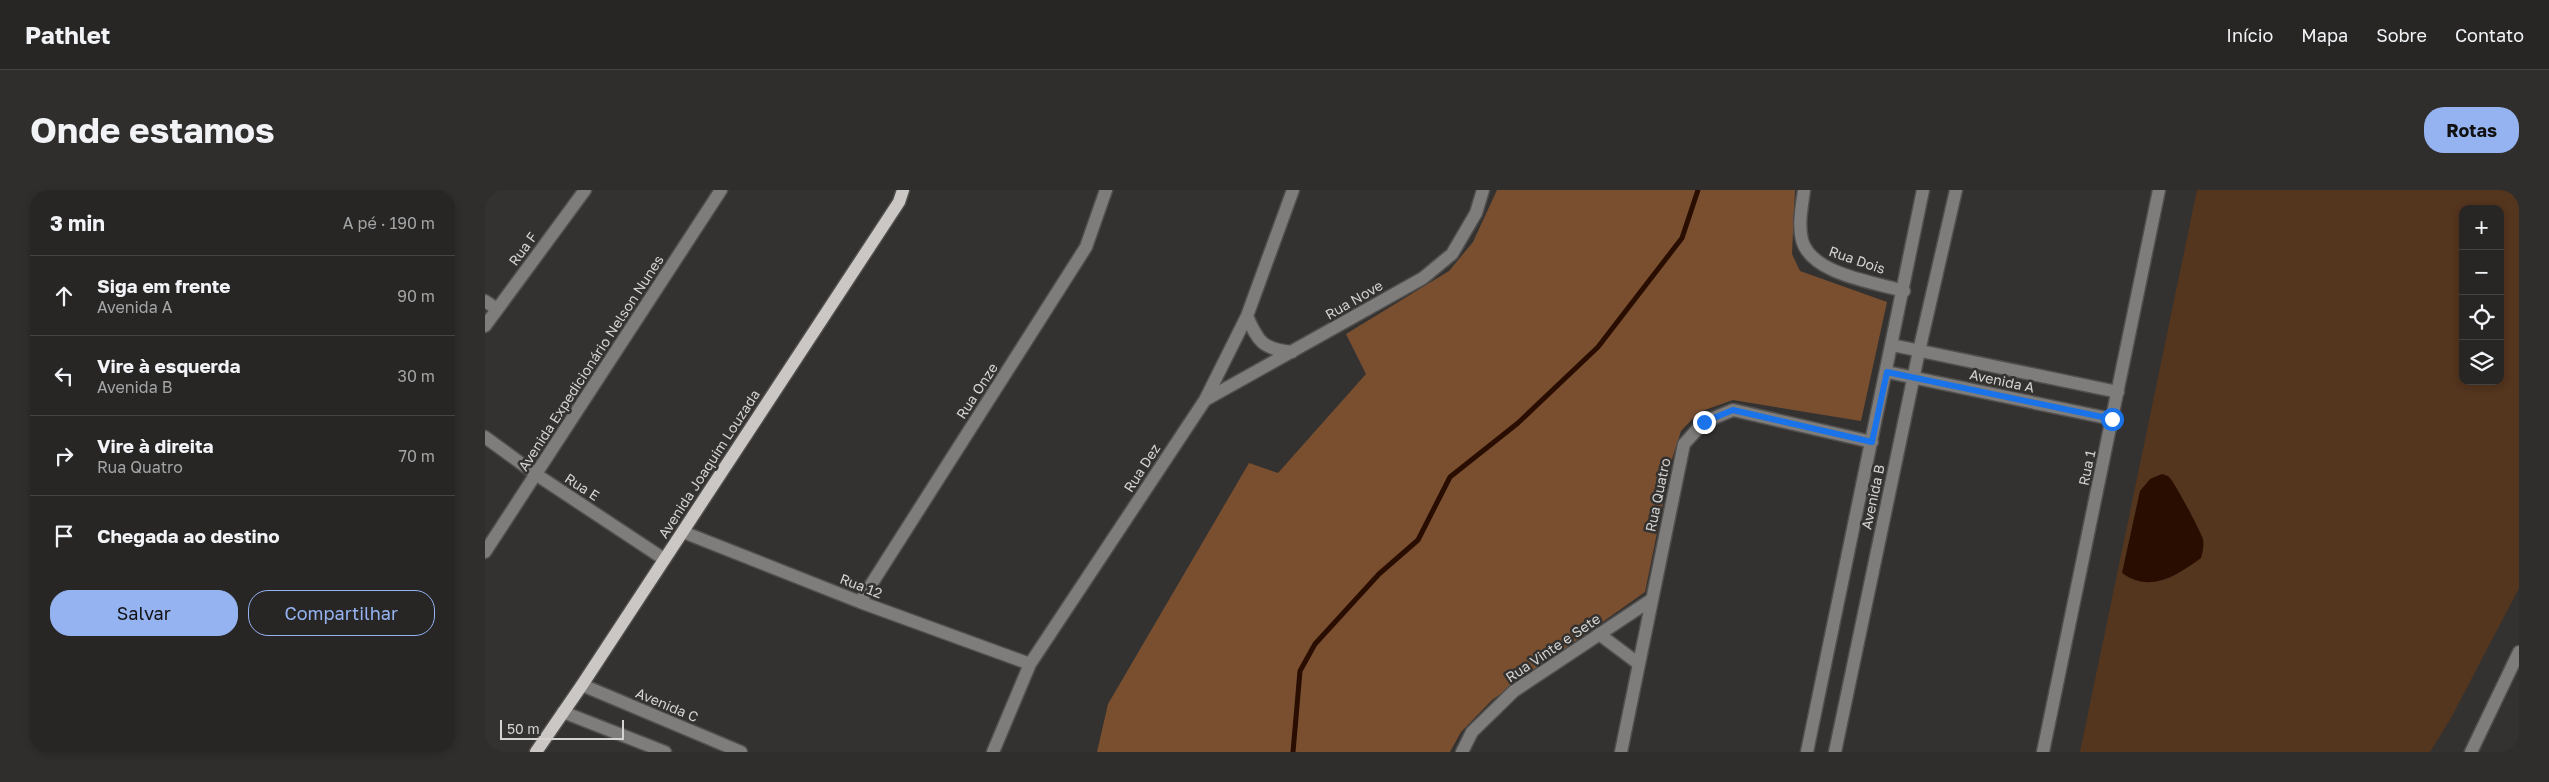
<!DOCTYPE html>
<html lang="pt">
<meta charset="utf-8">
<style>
:root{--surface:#272624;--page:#2f2e2c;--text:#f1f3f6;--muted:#a4a5a6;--line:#434341;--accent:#95b2f1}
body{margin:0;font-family:"Golos Text",sans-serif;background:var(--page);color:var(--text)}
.controls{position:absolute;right:15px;top:15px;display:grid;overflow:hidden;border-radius:10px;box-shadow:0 2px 8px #0003}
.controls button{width:45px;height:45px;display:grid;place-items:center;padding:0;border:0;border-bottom:1px solid var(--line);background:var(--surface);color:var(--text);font:25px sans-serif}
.scale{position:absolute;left:15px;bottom:12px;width:124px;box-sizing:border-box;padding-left:5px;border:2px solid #d4d3d1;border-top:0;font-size:14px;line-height:18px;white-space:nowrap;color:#d4d3d1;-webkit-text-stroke:4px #343230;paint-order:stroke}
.stop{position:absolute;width:15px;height:15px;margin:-11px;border:4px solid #1a73e8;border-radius:50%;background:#fff}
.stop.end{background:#1a73e8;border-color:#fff;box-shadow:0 1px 5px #0008}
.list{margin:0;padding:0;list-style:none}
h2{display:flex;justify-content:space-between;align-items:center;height:65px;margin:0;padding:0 20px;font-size:21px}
h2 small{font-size:16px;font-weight:400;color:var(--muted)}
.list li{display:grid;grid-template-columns:32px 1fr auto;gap:15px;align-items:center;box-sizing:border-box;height:80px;padding:0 20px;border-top:1px solid var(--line)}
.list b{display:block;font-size:19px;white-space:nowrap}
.list p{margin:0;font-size:16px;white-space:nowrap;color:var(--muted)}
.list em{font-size:16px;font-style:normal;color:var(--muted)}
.actions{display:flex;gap:10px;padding:15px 20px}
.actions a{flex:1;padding:11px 0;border:1px solid var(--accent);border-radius:20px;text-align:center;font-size:18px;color:var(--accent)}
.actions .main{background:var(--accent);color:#111}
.icon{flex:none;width:28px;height:28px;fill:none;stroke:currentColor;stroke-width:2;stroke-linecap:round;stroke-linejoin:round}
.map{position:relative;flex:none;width:2034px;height:562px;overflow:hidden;border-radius:20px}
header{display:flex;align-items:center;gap:30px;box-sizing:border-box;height:70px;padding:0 25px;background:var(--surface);border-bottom:1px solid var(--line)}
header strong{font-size:24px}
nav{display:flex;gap:28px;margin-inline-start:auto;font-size:18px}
.intro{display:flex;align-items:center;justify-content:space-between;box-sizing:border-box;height:120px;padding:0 30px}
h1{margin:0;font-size:35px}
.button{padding:12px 22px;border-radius:20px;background:var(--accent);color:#111;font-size:18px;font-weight:700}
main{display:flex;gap:30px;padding:0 30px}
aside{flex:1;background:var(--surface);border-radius:20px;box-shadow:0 2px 8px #0003}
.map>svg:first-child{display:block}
.green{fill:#54351e;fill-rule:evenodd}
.forest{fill:#794f30}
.water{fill:#290d00}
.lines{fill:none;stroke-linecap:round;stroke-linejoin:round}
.stream{stroke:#290d00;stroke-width:5}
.minor-casing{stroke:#514f4d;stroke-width:15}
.major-casing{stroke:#514f4d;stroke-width:15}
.minor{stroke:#7e7d7c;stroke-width:12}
.major{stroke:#cac7c5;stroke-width:12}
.route{stroke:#1a73e8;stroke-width:6}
.labels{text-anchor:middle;stroke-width:5;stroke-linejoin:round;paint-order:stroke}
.street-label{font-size:14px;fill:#d4d3d1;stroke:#343230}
</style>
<header>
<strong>Pathlet</strong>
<nav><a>Início</a><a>Mapa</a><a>Sobre</a><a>Contato</a></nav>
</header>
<div class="intro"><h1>Onde estamos</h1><a class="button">Rotas</a></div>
<main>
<aside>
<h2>3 min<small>A pé · 190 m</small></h2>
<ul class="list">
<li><svg class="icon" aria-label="ahead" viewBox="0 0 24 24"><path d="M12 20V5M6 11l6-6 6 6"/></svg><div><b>Siga em frente</b><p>Avenida A</p></div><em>90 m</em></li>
<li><svg class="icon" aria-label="left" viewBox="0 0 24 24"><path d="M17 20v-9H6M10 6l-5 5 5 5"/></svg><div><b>Vire à esquerda</b><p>Avenida B</p></div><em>30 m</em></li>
<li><svg class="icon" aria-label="right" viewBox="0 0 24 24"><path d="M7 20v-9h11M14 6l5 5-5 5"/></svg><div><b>Vire à direita</b><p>Rua Quatro</p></div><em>70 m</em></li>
<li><svg class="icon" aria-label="arrive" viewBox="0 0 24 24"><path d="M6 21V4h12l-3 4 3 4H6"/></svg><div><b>Chegada ao destino</b></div></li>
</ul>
<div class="actions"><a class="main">Salvar</a><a>Compartilhar</a></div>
</aside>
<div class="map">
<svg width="2034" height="562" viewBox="0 0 2034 562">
<rect width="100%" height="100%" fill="#343230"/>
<path class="green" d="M1712,0H2034V398L1966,528L1945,562H1595ZM1978,19H2015V191H1978Z"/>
<path class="forest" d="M1012,0H1310L1307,64L1315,81L1402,112L1376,231L1248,210L1214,222L1196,241L1187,269L1160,402L1007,510L976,542L965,562H612L623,514L764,273L793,283L881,184L861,144L964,81L988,52Z"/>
<path class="water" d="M1677,284C1679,285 1682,285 1684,287C1689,291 1716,342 1718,349C1719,355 1718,362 1716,368C1692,385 1666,404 1637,383L1655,301L1665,289Z"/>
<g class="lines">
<path class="stream" d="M808,562L815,481L830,454L894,384L933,350L965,287L1033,233L1113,157L1197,48L1213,0"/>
<g class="minor-casing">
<path id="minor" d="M1319,0C1317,16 1313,34 1317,50C1326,84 1388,92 1419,101
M0,111L12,119
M762,126C773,152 778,159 807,162
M0,136L100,0
M1407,155L1633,202
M1402,182L1627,229
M720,210L938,88L967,64L991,23L998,0
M0,247L52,285L179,369
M198,342L375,412L545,474
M0,362L236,0
M375,412L601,57L621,0
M1114,444L1154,474
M97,495L256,562
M78,522L180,562
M508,562L545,474L720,210L762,126L808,0
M977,562L987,542L1029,501L1166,410
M1136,562L1199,254L1219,232L1248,220L1387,252
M1322,562L1438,0
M1350,562L1434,161L1471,0
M1558,562L1674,0
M1986,562L2034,462"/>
</g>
<g class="major-casing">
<path id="major" d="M51,562L97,495L414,12L418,0"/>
</g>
<use href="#minor" class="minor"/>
<use href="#major" class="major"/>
</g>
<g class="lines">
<path class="route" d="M1219,232L1248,220L1387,252L1402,182L1627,229"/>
</g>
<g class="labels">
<g class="street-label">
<text transform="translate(38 59) rotate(-54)" y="5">Rua F</text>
<text transform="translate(1372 70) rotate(19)" y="5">Rua Dois</text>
<text transform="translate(869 110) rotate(-30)" y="5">Rua Nove</text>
<text transform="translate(106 173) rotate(-57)" y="5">Avenida Expedicionário Nelson Nunes</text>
<text transform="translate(1517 191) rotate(12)" y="5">Avenida A</text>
<text transform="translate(492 201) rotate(-57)" y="5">Rua Onze</text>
<text transform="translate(224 274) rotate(-57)" y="5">Avenida Joaquim Louzada</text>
<text transform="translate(657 278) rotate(-57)" y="5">Rua Dez</text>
<text transform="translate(1602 278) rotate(-78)" y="5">Rua 1</text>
<text transform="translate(97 297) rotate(33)" y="5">Rua E</text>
<text transform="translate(1173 305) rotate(-78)" y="5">Rua Quatro</text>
<text transform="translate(1388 307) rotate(-78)" y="5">Avenida B</text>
<text transform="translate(376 396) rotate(21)" y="5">Rua 12</text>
<text transform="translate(1068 458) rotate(-34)" y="5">Rua Vinte e Sete</text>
<text transform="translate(182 515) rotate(23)" y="5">Avenida C</text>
</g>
</g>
</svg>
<div class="controls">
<button>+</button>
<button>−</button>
<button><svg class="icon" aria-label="locate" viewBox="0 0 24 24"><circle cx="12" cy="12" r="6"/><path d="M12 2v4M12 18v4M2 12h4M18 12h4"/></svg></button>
<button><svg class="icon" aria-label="layers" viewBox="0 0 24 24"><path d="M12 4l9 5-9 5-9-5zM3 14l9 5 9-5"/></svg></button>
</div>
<div class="scale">50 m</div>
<div class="stop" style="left:1627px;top:229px"></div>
<div class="stop end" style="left:1219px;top:232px"></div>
</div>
</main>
